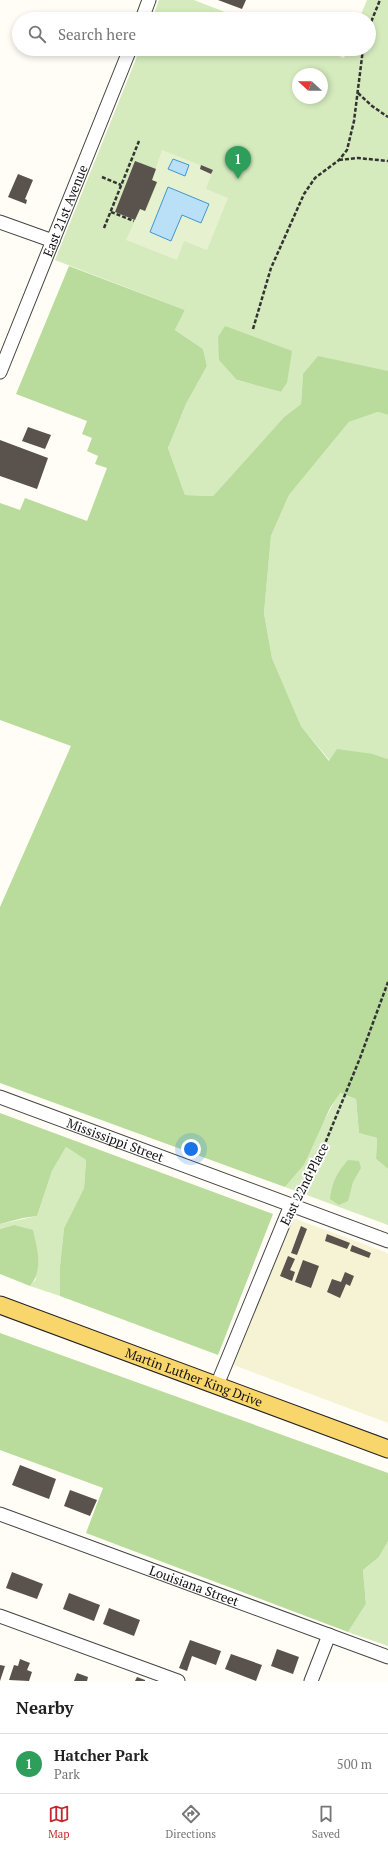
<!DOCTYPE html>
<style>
:root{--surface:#fff;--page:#f6f6f6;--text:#222;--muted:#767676;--line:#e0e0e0;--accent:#c4262e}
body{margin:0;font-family:"PT Serif",serif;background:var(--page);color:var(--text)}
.compass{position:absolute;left:292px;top:68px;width:36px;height:36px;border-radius:50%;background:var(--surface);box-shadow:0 2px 6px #0003;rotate:291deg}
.you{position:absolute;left:191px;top:1149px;width:14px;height:14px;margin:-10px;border:3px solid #fff;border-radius:50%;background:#1a73e8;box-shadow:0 0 0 6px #1a73e833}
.badge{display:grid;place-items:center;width:26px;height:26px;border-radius:50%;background:var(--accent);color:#fff;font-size:13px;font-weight:700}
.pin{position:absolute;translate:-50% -33px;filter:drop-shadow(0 1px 2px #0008)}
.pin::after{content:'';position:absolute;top:21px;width:14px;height:12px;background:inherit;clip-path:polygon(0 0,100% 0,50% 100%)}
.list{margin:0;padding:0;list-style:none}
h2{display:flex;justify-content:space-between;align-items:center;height:52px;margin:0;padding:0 16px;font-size:17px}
h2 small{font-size:13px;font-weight:400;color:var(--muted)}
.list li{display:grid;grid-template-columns:26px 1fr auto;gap:12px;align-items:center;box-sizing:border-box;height:60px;padding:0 16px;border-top:1px solid var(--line)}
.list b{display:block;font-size:15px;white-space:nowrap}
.list p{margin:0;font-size:13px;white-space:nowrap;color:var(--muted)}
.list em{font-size:13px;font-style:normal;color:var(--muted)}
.icon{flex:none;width:22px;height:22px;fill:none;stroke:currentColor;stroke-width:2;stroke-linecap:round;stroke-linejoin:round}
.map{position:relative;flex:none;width:388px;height:1681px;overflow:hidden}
.search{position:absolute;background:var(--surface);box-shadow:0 2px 6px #0003;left:12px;right:12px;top:12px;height:44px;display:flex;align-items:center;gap:10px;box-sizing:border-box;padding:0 14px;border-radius:22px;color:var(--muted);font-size:15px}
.sheet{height:112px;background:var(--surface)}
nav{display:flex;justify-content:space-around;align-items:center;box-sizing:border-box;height:56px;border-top:1px solid var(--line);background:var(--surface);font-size:11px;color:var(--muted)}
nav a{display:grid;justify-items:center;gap:2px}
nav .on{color:var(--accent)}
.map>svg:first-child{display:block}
.farmland{fill:#f6f3d4}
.green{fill:#d5ebbd;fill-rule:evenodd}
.forest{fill:#b9dc9c}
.pitch{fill:#e6f2cf}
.water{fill:#b9e0f7;stroke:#3f96cf}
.building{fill:#5a524d}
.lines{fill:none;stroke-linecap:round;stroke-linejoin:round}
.minor-casing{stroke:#444;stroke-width:15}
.major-casing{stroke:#222;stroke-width:19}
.path{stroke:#333;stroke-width:2.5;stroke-dasharray:4 2;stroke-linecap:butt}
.minor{stroke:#fff;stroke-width:13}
.major{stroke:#f9d66b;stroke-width:17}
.labels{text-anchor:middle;stroke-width:4;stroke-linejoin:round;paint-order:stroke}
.street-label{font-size:13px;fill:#111;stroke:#fff}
</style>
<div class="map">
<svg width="388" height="1681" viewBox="0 0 388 1681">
<rect width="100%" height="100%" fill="#fffdf5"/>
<path class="farmland" d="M293,1218L388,1253V1423L231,1364Z"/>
<path class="green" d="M159,0H194L243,19H152Z
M367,0H388V388L303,374L301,404L284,417L213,496L185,495L168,448L186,404L207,366L203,349L175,330L185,310L55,260L140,49H321L344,58L348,49H369V19H359ZM298,74H322V98H298ZM236,380L287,383L281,392Z
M378,412L388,415V759L373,754L330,761L301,726L272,658L264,613L271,536L289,495L349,422Z
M339,1093L356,1099L359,1133L377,1138L376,1159L388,1169V1225L285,1187L304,1165L315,1138Z
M66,1147L86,1160L84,1188L64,1228L60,1266V1296L30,1286L36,1279L14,1225L0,1229V1224L37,1216L52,1171Z
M388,1541V1646L348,1632L366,1604L363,1570L379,1557Z"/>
<path class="forest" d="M69,266L185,310L175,330L203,349L207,366L186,404L168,448L185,495L213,496L284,417L301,404L303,374L318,356L388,371V415L378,412L349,422L289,495L271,536L264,613L272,658L301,726L329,761L337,749L373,754L388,759V1169L376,1159L377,1138L359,1133L356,1099L340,1093L330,1108L304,1165L285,1187L0,1083V907L71,746L0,720V503L20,510L25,498L87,521L107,468L95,464L98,456L87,451L92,438L82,434L87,421L16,394Z
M225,326L292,351L287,383L281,392L237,380L219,360L218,337Z
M0,1113L273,1214L218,1355L60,1296V1266L64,1228L84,1188L86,1160L66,1147L52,1171L37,1216L23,1218L0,1224Z
M348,1160L359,1161L361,1168L353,1182L348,1201L339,1205L330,1199C332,1182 336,1174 348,1160Z
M14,1225L33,1230C37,1249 44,1269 30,1286L0,1274V1229Z
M0,1333L388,1473V1541L379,1557L363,1570L366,1604L348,1632L86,1533L103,1488L0,1450Z"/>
<path class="pitch" d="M162,150L213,170L206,189L228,198L207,250L184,241L177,260L126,240L140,209L146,211L157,183L152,180Z"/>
<path class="water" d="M173,159L189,165L185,176L168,169Z
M168,187L209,204L201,223L182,215L171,241L150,232Z"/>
<path class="building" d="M218,0H246L242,9Z
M135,161L156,169L152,180L157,182L145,211L140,209L135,220L115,212Z
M201,165L213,170L211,174L200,169Z
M18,174L33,180L25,199L27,200L26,204L8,197Z
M28,427L51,435L45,449L22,441Z
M0,440L48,458L37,489L0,476Z
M301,1226L307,1229L297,1255L291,1253Z
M327,1234L350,1243L347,1249L325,1241Z
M352,1245L371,1253L369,1258L350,1251Z
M288,1256L295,1259L290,1270L295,1272L292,1281L280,1276Z
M303,1260L319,1266L311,1288L295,1282Z
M345,1272L354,1276L350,1286L346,1284L340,1298L327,1292L332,1279L341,1282Z
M20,1465L56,1479L49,1499L12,1485Z
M70,1490L97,1500L90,1516L64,1506Z
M12,1572L43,1584L37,1599L6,1588Z
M69,1593L100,1605L94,1621L63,1609Z
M109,1608L140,1620L134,1636L103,1624Z
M190,1640L221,1651L216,1665L192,1656L187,1671L179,1668Z
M277,1649L299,1657L293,1674L271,1666Z
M231,1654L262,1665L256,1681L225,1669Z
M20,1659L30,1663L27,1670L32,1672L29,1681L9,1680L14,1665L18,1666Z
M0,1665L5,1666L0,1681Z
M77,1673L88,1677L87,1681H74Z
M137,1677L145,1680V1681H135Z"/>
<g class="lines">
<g class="minor-casing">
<g id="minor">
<path d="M142,19L149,0"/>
<path d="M0,222L53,241"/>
<path id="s1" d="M0,372L130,49"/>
<path id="s2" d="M0,1097L388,1241"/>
<path d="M217,1385L291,1205"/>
<path id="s3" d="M0,1514L388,1657"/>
<path d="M0,1616L178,1681"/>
<path d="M311,1681L329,1635"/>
</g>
</g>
<g class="major-casing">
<g id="major">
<path id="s4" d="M0,1305L388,1449"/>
</g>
</g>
<path class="path" d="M369,27L380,0
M358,93L372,106L388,117
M339,160L358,158L388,161
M102,177L121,185
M111,212L134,221
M104,228L139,141
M253,329L271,268L304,194L315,178L339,160L347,150L354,121L363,49
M298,1195L324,1146L360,1058L388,982"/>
<use href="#minor" class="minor"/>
<use href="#major" class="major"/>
</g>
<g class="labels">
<g class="street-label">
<text dy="5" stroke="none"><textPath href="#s1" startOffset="174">East 21st Avenue</textPath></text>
<text dy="5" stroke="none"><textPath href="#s2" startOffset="123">Mississippi Street</textPath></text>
<text transform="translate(304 1184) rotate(-63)" y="5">East 22nd Place</text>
<text dy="5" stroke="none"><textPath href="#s4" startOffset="207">Martin Luther King Drive</textPath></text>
<text dy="5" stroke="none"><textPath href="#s3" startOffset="207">Louisiana Street</textPath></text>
</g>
</g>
</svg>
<svg class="compass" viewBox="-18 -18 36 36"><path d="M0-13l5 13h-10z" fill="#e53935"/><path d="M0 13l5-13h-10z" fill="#767676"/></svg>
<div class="you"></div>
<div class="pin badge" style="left:238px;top:179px;background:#2e9e5b">1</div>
<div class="search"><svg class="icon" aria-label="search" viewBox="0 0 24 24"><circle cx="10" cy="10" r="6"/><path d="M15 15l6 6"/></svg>Search here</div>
</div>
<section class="sheet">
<h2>Nearby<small></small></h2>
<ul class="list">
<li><span class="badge" style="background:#2e9e5b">1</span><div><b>Hatcher Park</b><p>Park</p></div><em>500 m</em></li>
</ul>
</section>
<nav>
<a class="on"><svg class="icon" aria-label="map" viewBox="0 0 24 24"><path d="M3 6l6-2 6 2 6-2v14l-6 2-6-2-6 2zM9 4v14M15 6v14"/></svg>Map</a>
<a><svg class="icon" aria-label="directions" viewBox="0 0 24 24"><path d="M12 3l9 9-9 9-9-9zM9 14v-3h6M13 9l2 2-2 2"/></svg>Directions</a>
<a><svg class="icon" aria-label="saved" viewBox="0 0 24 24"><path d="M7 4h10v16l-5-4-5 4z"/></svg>Saved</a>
</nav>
